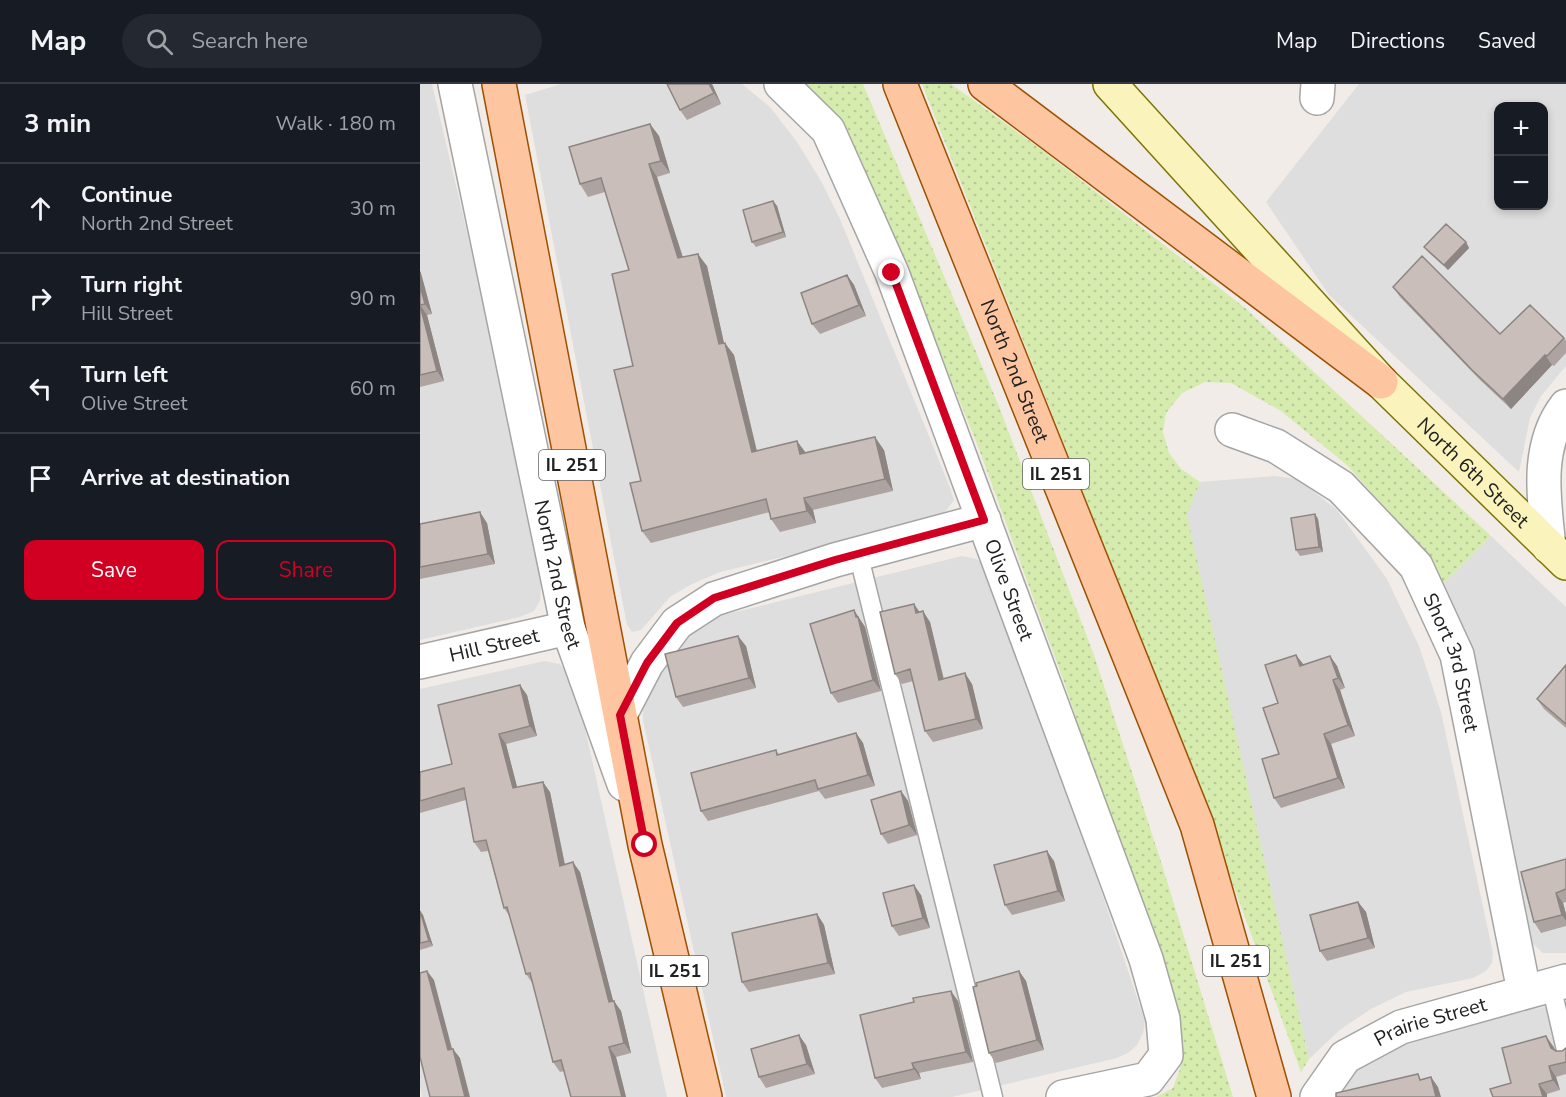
<!DOCTYPE html>
<meta charset="utf-8">
<style>
:root{--surface:#171b24;--page:#242831;--text:#f1f3f6;--muted:#9ea1a6;--line:#363941;--accent:#d10022}
body{margin:0;font-family:"Nunito Sans",sans-serif;background:var(--page);color:var(--text)}
.controls{position:absolute;right:18px;top:18px;display:grid;overflow:hidden;border-radius:12px;box-shadow:0 3px 9px #0003}
.controls button{width:54px;height:54px;display:grid;place-items:center;padding:0;border:0;border-bottom:2px solid var(--line);background:var(--surface);color:var(--text);font:30px sans-serif}
.stop{position:absolute;width:18px;height:18px;margin:-14px;border:4px solid #d10022;border-radius:50%;background:#fff}
.stop.end{background:#d10022;border-color:#fff;box-shadow:0 2px 6px #0008}
.list{margin:0;padding:0;list-style:none}
h2{display:flex;justify-content:space-between;align-items:center;height:78px;margin:0;padding:0 24px;font-size:26px}
h2 small{font-size:20px;font-weight:400;color:var(--muted)}
.list li{display:grid;grid-template-columns:39px 1fr auto;gap:18px;align-items:center;box-sizing:border-box;height:90px;padding:0 24px;border-top:2px solid var(--line)}
.list b{display:block;font-size:22px;white-space:nowrap}
.list p{margin:0;font-size:20px;white-space:nowrap;color:var(--muted)}
.list em{font-size:20px;font-style:normal;color:var(--muted)}
.actions{display:flex;gap:12px;padding:18px 24px}
.actions a{flex:1;padding:14px 0;border:2px solid var(--accent);border-radius:12px;text-align:center;font-size:21px;color:var(--accent)}
.actions .main{background:var(--accent);color:#fff}
.icon{flex:none;width:33px;height:33px;fill:none;stroke:currentColor;stroke-width:2;stroke-linecap:round;stroke-linejoin:round}
.map{position:relative;flex:none;width:1146px;height:1013px;overflow:hidden}
header{display:flex;align-items:center;gap:36px;box-sizing:border-box;height:84px;padding:0 30px;background:var(--surface);border-bottom:2px solid var(--line)}
header strong{font-size:28px}
nav{display:flex;gap:33px;margin-inline-start:auto;font-size:21px}
.search{width:420px;height:54px;background:var(--page);display:flex;align-items:center;gap:15px;box-sizing:border-box;padding:0 21px;border-radius:33px;color:var(--muted);font-size:22px}
main{display:flex}
aside{flex:1;background:var(--surface)}
.map>svg:first-child{display:block}
.residential{fill:#dfdede;fill-rule:evenodd}
.grass{fill:url(#grass-dots)}
.lines{fill:none;stroke-linecap:round;stroke-linejoin:round}
.service-casing{stroke:#a5a5a5;stroke-width:21}
.minor-casing{stroke:#a5a5a5;stroke-width:36}
.secondary-casing{stroke:#7b7504;stroke-width:36}
.primary-casing{stroke:#9d5000;stroke-width:36}
.service{stroke:#fff;stroke-width:18}
.minor{stroke:#fff;stroke-width:33}
.secondary{stroke:#faf3bc;stroke-width:33}
.primary{stroke:#fdc6a1;stroke-width:33}
.wall{fill:#ada3a0}
.shaded-wall{fill:#8d8582}
.building{fill:#c9beba;stroke:#8d8582;stroke-width:1.5}
.route{stroke:#d10022;stroke-width:8}
.labels{text-anchor:middle;stroke-width:6;stroke-linejoin:round;paint-order:stroke}
.shield{fill:#fff;stroke:#646464;stroke-width:1.5}
.shield-label{font-size:18px;font-weight:bold;fill:#212121}
.street-label{font-size:20px;fill:#212121;stroke:#fff}
</style>
<header>
<strong>Map</strong>
<div class="search"><svg class="icon" aria-label="search" viewBox="0 0 24 24"><circle cx="10" cy="10" r="6"/><path d="M15 15l6 6"/></svg>Search here</div>
<nav><a>Map</a><a>Directions</a><a>Saved</a></nav>
</header>
<main>
<aside>
<h2>3 min<small>Walk · 180 m</small></h2>
<ul class="list">
<li><svg class="icon" aria-label="ahead" viewBox="0 0 24 24"><path d="M12 20V5M6 11l6-6 6 6"/></svg><div><b>Continue</b><p>North 2nd Street</p></div><em>30 m</em></li>
<li><svg class="icon" aria-label="right" viewBox="0 0 24 24"><path d="M7 20v-9h11M14 6l5 5-5 5"/></svg><div><b>Turn right</b><p>Hill Street</p></div><em>90 m</em></li>
<li><svg class="icon" aria-label="left" viewBox="0 0 24 24"><path d="M17 20v-9H6M10 6l-5 5 5 5"/></svg><div><b>Turn left</b><p>Olive Street</p></div><em>60 m</em></li>
<li><svg class="icon" aria-label="arrive" viewBox="0 0 24 24"><path d="M6 21V4h12l-3 4 3 4H6"/></svg><div><b>Arrive at destination</b></div></li>
</ul>
<div class="actions"><a class="main">Save</a><a>Share</a></div>
</aside>
<div class="map">
<svg width="1146" height="1013" viewBox="0 0 1146 1013">
<defs>
<pattern id="grass-dots" width="8" height="8" patternUnits="userSpaceOnUse" patternTransform="scale(1.5)"><rect width="8" height="8" fill="#d6ebae"/><path d="M2 2h.1M6 6h.1" fill="none" stroke="#b7c995" stroke-width="1.8" stroke-linecap="round"/></pattern>
</defs>
<rect width="100%" height="100%" fill="#f1ece7"/>
<path class="residential" d="M0,0H12L68,237L121,500L120,517L114,527L100,533L0,556Z
M141,0H322L350,23L377,58L401,97L420,135L529,401L534,416L525,428L514,437L300,488L270,501L250,513L221,546L212,548L207,541L105,11Z
M939,0H1146V282L1121,312L1110,334L1099,388L909,211L846,118ZM1078,22H1124V122H1078Z
M855,392L878,395L917,426L967,495L999,562L1021,628L1073,869L1072,879L1066,887L1053,894L986,908L951,925L921,945L889,975L766,431L780,398Z
M1071,452L1146,523V869H1123L1112,859L1107,845L1020,503Z
M542,472L556,475L569,483L577,499L725,937L723,949L717,961L708,969L697,974L532,1013H306L223,636L222,605L228,586L283,536Z
M124,577L140,580L148,590L156,604L247,1013H2L0,1003V605Z
M1146,918V1013H908L942,975L1013,948Z"/>
<path class="grass" d="M384,0H443L578,320L674,571L743,784L813,1013H736L753,1004L761,982L762,956L753,924L644,598L559,365L454,105L429,53Z
M502,0H531L622,66L825,224L1071,452L1020,503L968,427L928,382L861,327L811,299L785,298L762,309L746,329L743,348L749,369L761,385L780,398L767,431L889,975L881,988L781,712L652,380Z"/>
<g class="lines">
<g class="service-casing">
<path id="service" d="M438,469L573,1013
M1131,901L1146,966"/>
</g>
<g class="minor-casing">
<g id="minor">
<path id="s1" d="M35,0L148,544L204,700"/>
<path id="s2" d="M361,0L408,46L472,189L726,875L743,935L746,971L728,995L643,1013"/>
<path d="M897,14L898,0"/>
<path id="s3" d="M812,346L856,362L921,403L996,482L1037,571L1104,907"/>
<path d="M1129,463C1124,416 1115,362 1146,322"/>
<path id="s4" d="M0,578L148,544"/>
<path d="M200,631L227,579L257,539L294,515L415,476L564,436"/>
<path id="s5" d="M897,1013L925,973L981,943L1146,897"/>
</g>
</g>
<g class="secondary-casing">
<g id="secondary">
<path id="s6" d="M690,0L961,298L1146,479"/>
</g>
</g>
<g class="primary-casing">
<g id="primary">
<path d="M79,0L225,761L285,1013"/>
<path id="s7" d="M480,0L777,741L854,1013"/>
<path d="M565,0L961,298"/>
</g>
</g>
<use href="#service" class="service"/>
<use href="#minor" class="minor"/>
<use href="#secondary" class="secondary"/>
<use href="#primary" class="primary"/>
</g>
<path class="wall" d="M292,0L301,20L267,36L260,26Z
M230,40L239,52L250,89L237,93L263,173L287,182L304,259L314,271L337,367L385,369L464,366L473,407L393,426L396,439L360,448L351,435L350,428L231,459L222,447L221,397L213,282L209,186L185,108L168,113L160,100Z
M353,117L357,122L366,153L336,163L332,158Z
M1046,158L1049,164L1028,186L1008,168L1004,163Z
M0,187L12,230L7,231L24,297L0,303Z
M427,191L434,201L446,232L400,250L392,240Z
M973,203L1080,250L1144,254L1146,257V269L1134,282L1132,281L1091,325L1060,296L980,213Z
M895,430L898,435L903,468L880,472L876,466Z
M67,439L75,480L0,495V440Z
M500,528L510,538L524,595L552,600L563,645L513,658L505,647L493,597L482,600L475,590Z
M441,537L445,543L461,607L418,619L411,609Z
M326,562L336,604L263,623L256,613Z
M910,572L917,582L925,604L920,606L935,652L911,660L925,704L861,724L854,714L859,670L858,619L883,581Z
M1146,581V644L1124,625L1117,615Z
M107,611L117,652L86,660L97,704L130,708L145,780L160,788L193,917L201,927L211,969L196,973L206,1013H151L144,987L140,988L133,978L113,900L106,890L90,833L84,824L68,767L61,768L54,758L46,716L0,729V688L32,680Z
M436,649L443,659L455,702L405,715L399,707L288,737L281,727L356,666L359,671Z
M481,707L488,717L497,751L468,760L461,750Z
M1146,775V818L1143,819L1146,830V842L1121,849L1114,838Z
M634,777L645,817L592,831L585,821Z
M501,811L510,844L479,852L472,842Z
M938,818L946,828L955,864L907,877L900,867Z
M0,827L3,831L13,862L0,866Z
M397,830L404,841L415,890L329,908L322,898Z
M599,887L606,897L624,966L576,979L569,969L557,902Z
M538,917L553,978L499,989L501,995L462,1004L455,994L494,918Z
M386,961L395,990L346,1004L339,993Z
M1133,962L1136,967H1142L1146,964V990L1136,993L1140,1006L1127,1010V1013H1073L1091,999Z"/>
<path class="shaded-wall" d="M289,0H292L301,20L294,9Z
M230,40L239,52L250,89L241,77Z
M229,80L237,93L267,187L258,174Z
M353,117L357,122L366,153L363,148Z
M1046,158L1049,164L1028,186L1024,181Z
M278,170L287,182L307,273L299,260Z
M0,187L1,189L12,230L5,220L0,202Z
M427,191L434,201L446,232L439,221Z
M0,221L7,231L24,297L17,287Z
M305,259L314,271L340,381L332,368Z
M1125,271L1132,281L1091,325L1083,315Z
M455,353L464,366L473,407L465,395Z
M377,357L386,369L380,370Z
M384,414L393,426L396,439L387,427Z
M60,428L67,439L75,480L68,470Z
M895,430L898,435L903,468L899,463Z
M494,520L501,530L496,529Z
M434,526L445,543L461,607L453,596Z
M503,527L510,538L526,606L519,596Z
M318,552L326,562L336,604L329,594Z
M876,571L884,581L880,582Z
M910,572L917,582L925,604L918,594Z
M545,589L552,600L563,645L556,635Z
M913,596L920,606L935,652L928,641Z
M100,601L107,611L117,652L110,642Z
M436,649L443,659L455,702L448,691Z
M79,650L86,660L100,714L93,704Z
M904,650L911,660L925,704L918,694Z
M123,698L130,708L147,792L140,782Z
M481,707L488,717L497,751L489,741Z
M627,767L634,777L645,817L638,807Z
M153,778L160,788L196,928L189,918Z
M494,801L501,811L510,844L503,834Z
M1136,809L1143,819L1146,830V837L1142,831Z
M938,818L946,828L955,864L948,854Z
M0,827L3,831L13,862L9,857Z
M397,830L404,841L415,890L408,879Z
M7,887L14,896L35,976L28,966Z
M599,887L606,897L624,966L617,956Z
M531,907L538,917L553,978L546,968Z
M194,917L201,927L211,969L204,959Z
M379,951L386,961L395,990L387,980Z
M1126,952L1133,962L1138,974L1131,964Z
M189,963L196,973L206,1013H202Z
M33,965L40,974L50,1013H45Z
M492,979L499,989L501,995L494,985Z
M1129,982L1136,993L1140,1006L1133,996Z
M1011,993L1018,1003L1021,1013H1016Z
M1119,1000L1127,1010V1013H1123Z"/>
<path class="building" d="M247,0H289L294,9L260,26Z
M230,40L241,77L229,80L258,174L278,170L299,260L305,259L332,368L377,357L380,370L455,353L465,395L384,414L387,427L351,435L346,415L222,447L210,399L221,397L194,286L213,282L192,190L209,186L181,94L160,100L149,63Z
M353,117L363,148L332,158L323,126Z
M1026,140L1046,158L1024,181L1004,163Z
M1002,172L1080,250L1110,221L1144,254L1127,272L1125,271L1083,315L1052,286L973,203Z
M427,191L439,221L392,240L381,209Z
M0,202L5,220L0,221L17,287L0,291Z
M60,428L68,470L0,483V440Z
M895,430L899,463L876,466L871,434Z
M494,520L496,529L503,527L519,596L545,589L556,635L505,647L490,585L475,590L460,528Z
M434,526L436,533H438L453,596L411,609L390,540Z
M318,552L329,594L256,613L245,570Z
M876,571L880,582L910,572L918,594L913,596L928,641L904,650L918,694L854,714L842,675L859,670L843,624L858,619L845,581Z
M1146,581V640L1117,615Z
M100,601L110,642L79,650L93,704L123,698L140,782L153,778L189,918L194,917L204,959L189,963L202,1013H151L141,976L133,978L110,889L106,890L87,823L84,824L66,756L54,758L44,704L0,717V688L32,680L18,621Z
M436,649L448,691L398,705L395,696L281,727L271,689L356,666L357,671Z
M481,707L489,741L461,750L451,716Z
M627,767L638,807L585,821L574,781Z
M1146,775V805L1136,809L1142,831L1114,838L1101,788Z
M494,801L503,834L472,842L463,809Z
M938,818L948,854L900,867L890,831Z
M0,827L9,857L0,859Z
M397,830L408,879L322,898L312,849Z
M7,887L28,966L33,965L45,1013H10L0,973V889Z
M599,887L617,956L569,969L553,903L557,902L556,899Z
M531,907L546,968L492,979L494,985L455,994L440,931L494,918L493,914Z
M379,951L387,980L339,993L331,965Z
M1126,952L1131,964L1136,967H1142L1146,964V978L1129,982L1133,996L1119,1000L1123,1013H1073L1070,1005L1091,999L1082,964Z
M998,990L1000,996L1011,993L1016,1013H916V1009Z"/>
<g class="lines">
<path class="route" d="M225,761L200,631L227,579L257,539L294,514L415,476L564,436L472,189"/>
</g>
<g class="labels">
<g class="shield">
<rect x="119" y="366" width="66" height="30" rx="4.5"/>
<rect x="603" y="375" width="66" height="30" rx="4.5"/>
<rect x="783" y="862" width="66" height="30" rx="4.5"/>
<rect x="222" y="872" width="66" height="30" rx="4.5"/>
</g>
<g class="shield-label">
<text x="152" y="387">IL 251</text>
<text x="636" y="396">IL 251</text>
<text x="816" y="883">IL 251</text>
<text x="255" y="893">IL 251</text>
</g>
<g class="street-label">
<text dy="7" stroke="none"><textPath href="#s7" startOffset="309">North 2nd Street</textPath></text>
<text dy="7" stroke="none"><textPath href="#s6" startOffset="532">North 6th Street</textPath></text>
<text dy="7" stroke="none"><textPath href="#s1" startOffset="501">North 2nd Street</textPath></text>
<text dy="7" stroke="none"><textPath href="#s2" startOffset="560">Olive Street</textPath></text>
<text dy="7" stroke="none"><textPath href="#s4" startOffset="76">Hill Street</textPath></text>
<text dy="7" stroke="none"><textPath href="#s3" startOffset="336">Short 3rd Street</textPath></text>
<text dy="7" stroke="none"><textPath href="#s5" startOffset="142">Prairie Street</textPath></text>
</g>
</g>
</svg>
<div class="controls">
<button>+</button>
<button>−</button>
</div>
<div class="stop" style="left:225px;top:761px"></div>
<div class="stop end" style="left:472px;top:189px"></div>
</div>
</main>
